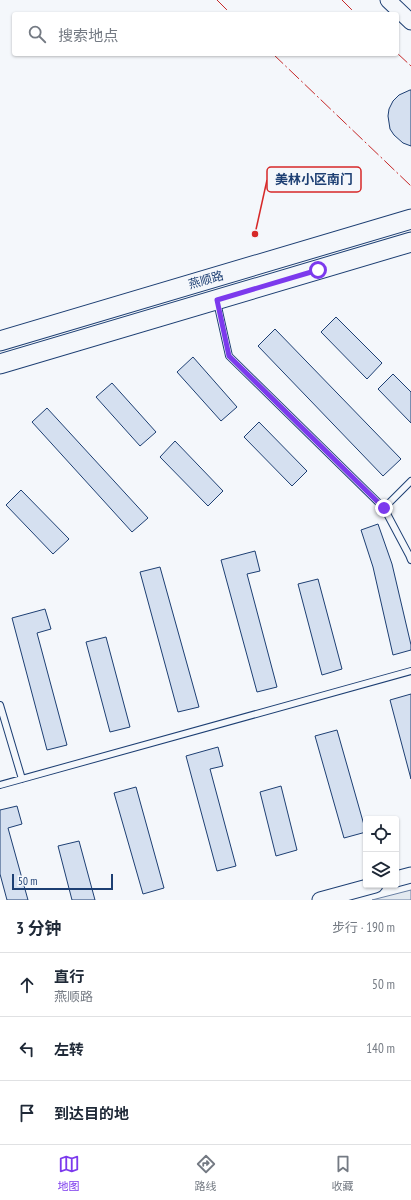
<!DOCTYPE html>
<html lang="zh">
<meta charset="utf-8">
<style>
:root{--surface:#fff;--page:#f2f2f3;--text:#1f2937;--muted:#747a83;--line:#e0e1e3;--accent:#7c3aed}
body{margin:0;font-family:"PT Sans Narrow","Noto Sans SC",sans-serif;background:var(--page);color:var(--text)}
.controls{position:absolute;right:12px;bottom:12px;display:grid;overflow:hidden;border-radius:4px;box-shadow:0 1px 3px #0004}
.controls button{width:36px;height:36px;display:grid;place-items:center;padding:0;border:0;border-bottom:1px solid var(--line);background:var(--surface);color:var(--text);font:20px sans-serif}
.scale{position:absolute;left:12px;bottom:10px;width:101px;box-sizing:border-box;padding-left:4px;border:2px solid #1d3f73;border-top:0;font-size:11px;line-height:14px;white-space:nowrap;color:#1d3f73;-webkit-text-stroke:3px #f4f7fb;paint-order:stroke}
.stop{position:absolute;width:12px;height:12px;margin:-9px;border:3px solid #7c3aed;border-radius:50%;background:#fff}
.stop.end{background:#7c3aed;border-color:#fff;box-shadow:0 1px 4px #0008}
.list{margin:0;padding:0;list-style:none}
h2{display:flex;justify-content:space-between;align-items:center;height:52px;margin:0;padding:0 16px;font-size:17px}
h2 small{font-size:13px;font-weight:400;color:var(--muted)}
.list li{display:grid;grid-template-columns:26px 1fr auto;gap:12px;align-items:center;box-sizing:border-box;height:64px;padding:0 16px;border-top:1px solid var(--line)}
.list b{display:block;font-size:15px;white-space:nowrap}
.list p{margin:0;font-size:13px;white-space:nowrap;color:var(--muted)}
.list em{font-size:13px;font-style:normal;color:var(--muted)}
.icon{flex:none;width:22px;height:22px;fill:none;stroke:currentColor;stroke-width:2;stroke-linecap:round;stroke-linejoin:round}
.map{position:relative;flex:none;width:411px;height:900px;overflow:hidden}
.search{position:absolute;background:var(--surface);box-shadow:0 1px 3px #0004;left:12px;right:12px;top:12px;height:44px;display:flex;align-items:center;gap:10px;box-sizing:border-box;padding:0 14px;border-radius:4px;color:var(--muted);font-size:15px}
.sheet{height:244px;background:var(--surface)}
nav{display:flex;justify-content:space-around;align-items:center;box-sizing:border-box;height:56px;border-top:1px solid var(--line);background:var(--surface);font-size:11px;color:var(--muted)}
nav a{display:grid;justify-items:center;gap:2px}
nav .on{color:var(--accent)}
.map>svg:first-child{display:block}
.green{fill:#e3e9f0;stroke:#687fa3}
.building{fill:#d5e0f0;stroke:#1d3f73}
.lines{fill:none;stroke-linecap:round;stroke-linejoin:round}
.service-casing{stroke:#1d3f73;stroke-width:8}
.tertiary-casing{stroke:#1d3f73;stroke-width:17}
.primary-casing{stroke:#1d3f73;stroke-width:21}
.service{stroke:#f4f7fb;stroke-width:6}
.tertiary{stroke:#f4f7fb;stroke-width:15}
.primary{stroke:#f4f7fb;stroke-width:19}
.power{stroke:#c62828;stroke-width:1;stroke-dasharray:14 3 2 3;stroke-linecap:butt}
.route{stroke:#7c3aed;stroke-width:5}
.labels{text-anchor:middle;stroke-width:3;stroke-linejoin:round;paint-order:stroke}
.street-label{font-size:12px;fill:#1d3f73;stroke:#f4f7fb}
.leader{fill:none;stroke:#d62828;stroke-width:1.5}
.callout-dot{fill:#d62828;stroke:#f4f7fb;stroke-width:1.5}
.callout{fill:#f4f7fb;stroke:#d62828;stroke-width:1.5}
.callout-label{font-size:13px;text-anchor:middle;font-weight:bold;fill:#1d3f73}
</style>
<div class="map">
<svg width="411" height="900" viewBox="0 0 411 900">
<rect width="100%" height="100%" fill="#f4f7fb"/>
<path class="green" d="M411,890V900H372Z"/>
<path class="building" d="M410,90H411V146L403,143L394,135L390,129L388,116L389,109L393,101L399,95Z
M336,317L382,363L367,379L321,332Z
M275,329L401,459L383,476L258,346Z
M193,357L237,407L221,421L177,372Z
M393,374L411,392V423L378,389Z
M112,383L156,432L140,446L96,397Z
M47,408L148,518L132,532L32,422Z
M259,422L307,471L292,486L244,437Z
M175,441L223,491L208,506L160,457Z
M21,490L69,539L53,554L6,505Z
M378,524L392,564L411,645V650L393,655L373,567L361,530Z
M255,551L260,571L247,574L277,687L257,692L221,560Z
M160,567L199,707L178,712L140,572Z
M318,579L342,669L322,675L298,584Z
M45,609L51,629L37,633L67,745L47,750L12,618Z
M106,637L130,727L110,732L86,642Z
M411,694V779L390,700Z
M337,730L366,832L344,838L315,736Z
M218,747L223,766L210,769L236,866L217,871L186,756Z
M281,786L297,850L276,856L260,792Z
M136,787L164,888L143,894L114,793Z
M17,806L22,824L8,828L28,900H7L0,874V810Z
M79,841L95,900H72L58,846Z"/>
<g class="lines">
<g class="service-casing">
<path id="service" d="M217,302L229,356L384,508L409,555L411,560
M384,508L411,481
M0,705L22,779
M0,785L411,671"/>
</g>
<g class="tertiary-casing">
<path id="tertiary" d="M388,0L411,22
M396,879L411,875
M320,900L375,885"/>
</g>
<g class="primary-casing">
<path id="primary" d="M0,341L411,219
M0,364L411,242"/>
</g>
<use href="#service" class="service"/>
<use href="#tertiary" class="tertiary"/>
<use href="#primary" class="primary"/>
<path class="power" d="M217,0L231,14
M342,0L356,14
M397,53L411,66
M273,54L411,186"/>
</g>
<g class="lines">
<path class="route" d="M318,270L217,300L229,356L384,508"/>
</g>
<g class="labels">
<g class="street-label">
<text transform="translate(206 280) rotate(-16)" y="4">燕顺路</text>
</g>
</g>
<path class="leader" d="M255 234L267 180"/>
<circle class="callout-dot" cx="255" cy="234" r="4"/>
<rect class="callout" x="267" y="167" width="94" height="25" rx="4"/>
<g class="callout-label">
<text x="314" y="184">美林小区南门</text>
</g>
</svg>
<div class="controls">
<button><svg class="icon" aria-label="locate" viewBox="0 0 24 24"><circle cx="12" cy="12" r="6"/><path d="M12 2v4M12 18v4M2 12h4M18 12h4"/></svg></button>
<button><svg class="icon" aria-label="layers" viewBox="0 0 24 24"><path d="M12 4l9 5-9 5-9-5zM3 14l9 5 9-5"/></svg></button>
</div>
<div class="scale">50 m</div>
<div class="stop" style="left:318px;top:270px"></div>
<div class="stop end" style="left:384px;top:508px"></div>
<div class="search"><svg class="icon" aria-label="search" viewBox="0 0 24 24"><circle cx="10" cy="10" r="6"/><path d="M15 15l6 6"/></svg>搜索地点</div>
</div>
<section class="sheet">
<h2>3 分钟<small>步行 · 190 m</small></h2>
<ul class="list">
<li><svg class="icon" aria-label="ahead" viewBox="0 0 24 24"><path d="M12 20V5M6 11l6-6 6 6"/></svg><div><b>直行</b><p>燕顺路</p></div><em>50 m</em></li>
<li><svg class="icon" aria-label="left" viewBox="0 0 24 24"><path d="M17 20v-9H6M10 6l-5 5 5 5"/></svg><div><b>左转</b></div><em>140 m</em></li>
<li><svg class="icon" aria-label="arrive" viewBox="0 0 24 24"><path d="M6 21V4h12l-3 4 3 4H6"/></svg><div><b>到达目的地</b></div></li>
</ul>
</section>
<nav>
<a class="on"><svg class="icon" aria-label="map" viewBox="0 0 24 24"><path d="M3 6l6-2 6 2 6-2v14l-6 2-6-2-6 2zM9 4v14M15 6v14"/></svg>地图</a>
<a><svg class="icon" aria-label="directions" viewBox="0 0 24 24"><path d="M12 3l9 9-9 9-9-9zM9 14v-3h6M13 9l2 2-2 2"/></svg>路线</a>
<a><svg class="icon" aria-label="saved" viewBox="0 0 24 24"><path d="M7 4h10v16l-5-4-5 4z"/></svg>收藏</a>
</nav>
